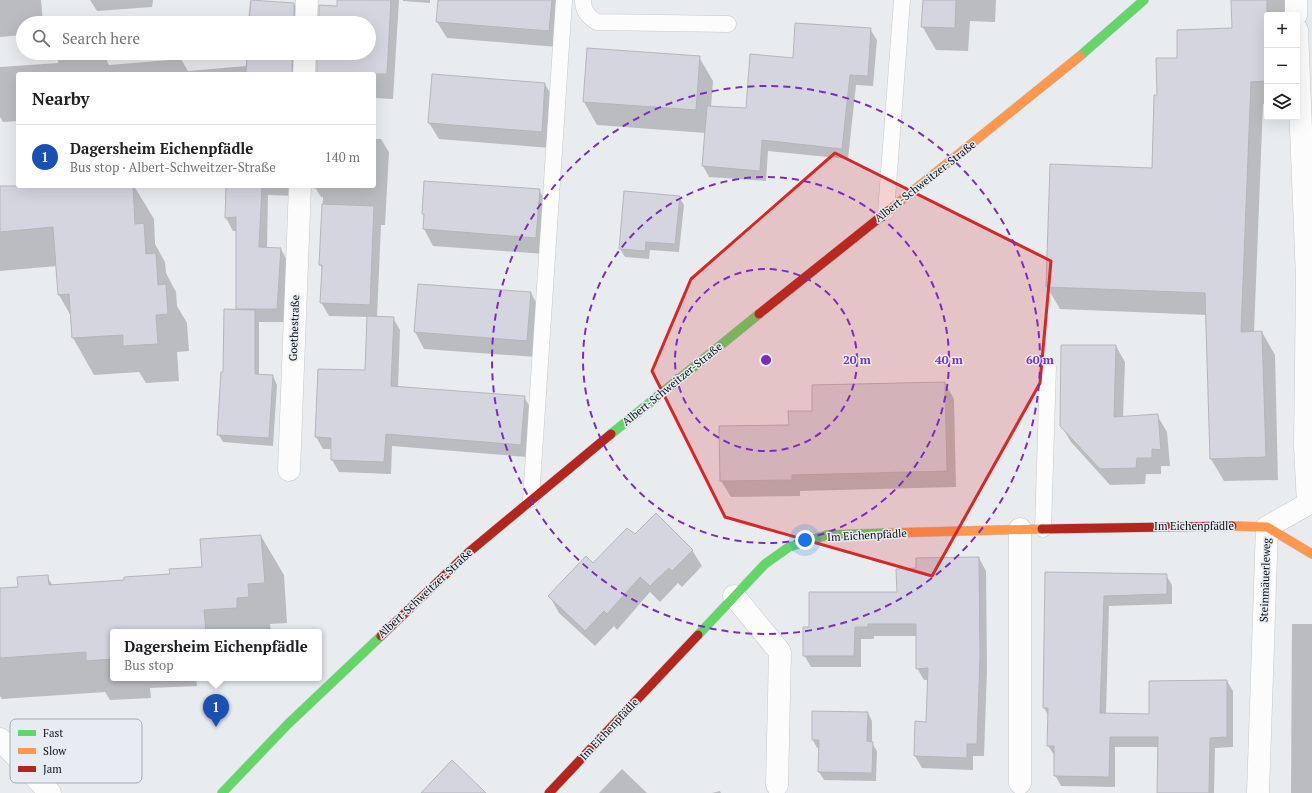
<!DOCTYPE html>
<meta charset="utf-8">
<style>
:root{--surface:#fff;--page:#f2f2f2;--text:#202124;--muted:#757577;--line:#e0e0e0;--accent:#b45309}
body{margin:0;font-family:"PT Serif",serif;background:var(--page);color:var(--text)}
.controls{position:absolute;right:12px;top:12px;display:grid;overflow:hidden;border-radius:4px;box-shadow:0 4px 16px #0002}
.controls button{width:36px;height:36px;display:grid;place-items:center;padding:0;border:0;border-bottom:1px solid var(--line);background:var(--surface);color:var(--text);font:20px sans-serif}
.you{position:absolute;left:805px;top:540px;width:14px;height:14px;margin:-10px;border:3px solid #fff;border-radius:50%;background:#1a73e8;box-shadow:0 0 0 6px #1a73e833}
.badge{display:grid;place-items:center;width:26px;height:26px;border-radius:50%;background:var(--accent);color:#fff;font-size:13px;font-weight:700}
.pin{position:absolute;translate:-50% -33px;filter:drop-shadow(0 1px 2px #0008)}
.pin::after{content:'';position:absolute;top:21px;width:14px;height:12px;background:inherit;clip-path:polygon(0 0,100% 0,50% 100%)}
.popup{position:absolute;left:110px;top:629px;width:212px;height:52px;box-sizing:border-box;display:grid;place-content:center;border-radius:4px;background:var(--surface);filter:drop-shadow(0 1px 3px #0005);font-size:13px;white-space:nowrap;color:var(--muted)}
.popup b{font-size:15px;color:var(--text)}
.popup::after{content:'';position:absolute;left:50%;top:100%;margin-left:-8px;border:8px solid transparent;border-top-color:var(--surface)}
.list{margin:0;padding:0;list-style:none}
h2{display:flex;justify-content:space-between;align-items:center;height:52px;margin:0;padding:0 16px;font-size:17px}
h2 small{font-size:13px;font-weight:400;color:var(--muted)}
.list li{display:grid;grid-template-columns:26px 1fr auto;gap:12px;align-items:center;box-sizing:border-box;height:64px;padding:0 16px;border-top:1px solid var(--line)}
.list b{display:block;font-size:15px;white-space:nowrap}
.list p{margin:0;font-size:13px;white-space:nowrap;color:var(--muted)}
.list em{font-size:13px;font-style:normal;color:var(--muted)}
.icon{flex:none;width:22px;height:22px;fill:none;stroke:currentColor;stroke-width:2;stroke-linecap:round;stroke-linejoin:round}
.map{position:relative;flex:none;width:1312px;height:793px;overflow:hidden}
.search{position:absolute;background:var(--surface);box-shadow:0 4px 16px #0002;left:16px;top:16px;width:360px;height:44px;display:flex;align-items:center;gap:10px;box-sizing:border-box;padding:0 14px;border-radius:22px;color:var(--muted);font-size:15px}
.panel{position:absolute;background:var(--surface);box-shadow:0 4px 16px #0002;left:16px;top:72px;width:360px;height:116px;border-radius:4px}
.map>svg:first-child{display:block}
.shadow{fill:#0003}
.building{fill:#d4d5df;stroke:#b5b6b9}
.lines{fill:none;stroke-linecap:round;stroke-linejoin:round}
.lane-casing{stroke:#c5c7c9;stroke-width:17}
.street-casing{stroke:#c5c7c9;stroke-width:23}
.fast-casing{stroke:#c5c7c9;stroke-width:10}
.slow-casing{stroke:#c5c7c9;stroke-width:10}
.jam-casing{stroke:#c5c7c9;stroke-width:10}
.lane{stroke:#fcfcfd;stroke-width:16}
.street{stroke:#fcfcfd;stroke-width:22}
.fast{stroke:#63d668;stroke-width:9}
.slow{stroke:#ff974d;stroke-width:9}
.jam{stroke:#b3261e;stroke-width:9}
.marked{fill:#d62828;fill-opacity:0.2;stroke:#d62828;stroke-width:3;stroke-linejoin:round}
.ring{fill:none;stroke:#7b2cbf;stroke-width:2;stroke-dasharray:7 5}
.labels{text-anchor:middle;stroke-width:3;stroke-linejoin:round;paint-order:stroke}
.street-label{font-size:11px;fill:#0e1012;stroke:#e6ecf2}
.key{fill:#e6ecf2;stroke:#a5aaaf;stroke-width:1}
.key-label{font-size:11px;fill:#0e1012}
.centre{fill:#7b2cbf;stroke:#e6ecf2;stroke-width:2}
.ring-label{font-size:12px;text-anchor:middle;font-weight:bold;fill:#7b2cbf;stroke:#e6ecf2;stroke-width:3;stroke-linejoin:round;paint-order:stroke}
</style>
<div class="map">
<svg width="1312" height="793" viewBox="0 0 1312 793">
<rect width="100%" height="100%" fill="#e9ecef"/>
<path class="shadow" d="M0,0H41L43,23H23V35L0,37Z
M90,0H153L152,7L97,11Z
M338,0H399L393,99L374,98V74H318V55L314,54L299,74H18V121L3,122L0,117V67L58,63V56L103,53L109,65L181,59L188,71L246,66L247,53H369V23H318L320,6L338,8Z
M403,0H430V3L403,1Z
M439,0H562L558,47L447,38L437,22Z
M924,0H996L995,22L970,21L968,51L936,50L922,26Z
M1232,0H1289L1292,15H1267V104H1263L1254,333L1262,332L1275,355L1278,480L1224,481L1211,459L1207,315L1060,309L1047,287L1152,169L1158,96L1179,59L1233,29Z
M250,1L294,4L301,18V23H248Z
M870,29L877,40L873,86L856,85L848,159L768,151L766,181L709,177L703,166L706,133L597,125L584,102L699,57L713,81L711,107L747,109L793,59Z
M545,84L554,100L550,148L439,139L429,123Z
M374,139H381L389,152L385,225H381L377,317L393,318L400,330L398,388L524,397L531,409L528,457L392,446L391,474L339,472L332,460V449H323L316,437L319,370L366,371L368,317L329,316L321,302L323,269L320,265L323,197H321L316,189L308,186L296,196L268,195L267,248L281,249L288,262L285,322H259V376H273L277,385L273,446L223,442L218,434L224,374L237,310V231H233L226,218L227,186H374Z
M18,186H134L154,219L155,244L165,262L166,273L176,292L177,306L187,323L189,351L177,352L179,381L146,383L139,372L94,375L73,338L71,316L59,295L57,266L0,271V187Z
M539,190L549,207L545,254L433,246L424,229L425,218L423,214Z
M679,197L684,205L679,252L650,250L649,259L625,257L620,249Z
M419,285L531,293L540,310L536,357L424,349L415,332Z
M1116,346L1125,362L1123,417L1157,415L1167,432L1170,466H1161V474H1146L1145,484L1110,485L1071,442L1061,425Z
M945,383L954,399L956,487L800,491V496L731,497L721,481L790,426L813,412Z
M261,536L284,575L287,623L270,624L271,632H113V678H196L197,686L150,688L151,698L110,700L105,692L2,699L0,696V589L19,587L47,576L53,586L125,581L171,575L203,568Z
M692,550L702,566L682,587L678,583L660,602L650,592L617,630L614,626L595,646L559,613L550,597L594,564Z
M979,558L986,571L987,670L984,756H973V770L922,768L915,756L916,723H927L928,680H924L917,668V636H874V639H861V667H811L804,655L810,628L898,593L917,569Z
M1046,573L1166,575L1172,585V604L1109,606L1106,714L1150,715L1227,681L1233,691V747L1215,748L1214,793H1158L1159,747H1115V787L1061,786L1055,775V756L1048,746L1049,717L1044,708Z
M1292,624H1312V793H1291Z
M813,712L868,713L872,721V743L877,751L876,781L824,780L819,772V748H817L813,740Z
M622,769L647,793H599Z
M720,791L721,793H712Z"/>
<path class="building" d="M251,0L294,3V23H249Z
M337,0H391L387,74H317V53H369V23H319V5L337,6Z
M438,0H552L549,31L436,22Z
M923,0H956L955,28L921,27Z
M1231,0H1267V81L1251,82L1241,332L1262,331L1266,457L1210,459L1205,293L1046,287L1050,164L1152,168L1154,95H1157L1156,58H1177V30L1232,28Z
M795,23L871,28L868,76L850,75L842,149L762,140L760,171L702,166L707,106L746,108L750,54L793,58Z
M587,48L700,56L696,110L583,102Z
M247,53H292V74H246Z
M432,74L545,83L542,132L428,123Z
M424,181L540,189L536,238L423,229L424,214H422Z
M0,186H133L135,224L144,223L146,254L156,253L158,285L166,284L168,314L156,315L158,344L123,346V335L72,338L69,294L58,295L53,227L0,232Z
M226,186H262L259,247L281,248L277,309H236V217L225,218Z
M624,191L680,196L675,244L646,242L645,251L619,249Z
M322,204L374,206L370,305L320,303L322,265H319Z
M418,284L531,292L527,341L414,332Z
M224,309L255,310V374L273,375L269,438L217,435L221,372H223Z
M367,316L394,317L391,386L525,396L521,445L386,434L384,462L331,460V438L315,437L318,369L365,370Z
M1061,345H1116L1114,417L1158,414L1161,450L1152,449V458H1137L1136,468L1100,469L1060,426Z
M945,382L947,471L792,475V480L720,481L719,426L789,425L788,411H812V385Z
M656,513L693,550L672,571L669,568L650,586L640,577L607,614L604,611L585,631L548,596L586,556L593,563L627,528L635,534Z
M261,535L265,583L248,584L249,597L237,598V608L204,610L206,632H113V659L86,661V652L0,658V588L18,587L17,577L48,575L49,585L124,580V577L170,574L169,569L202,567L200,539Z
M979,557L980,657L977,744H967V758L914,756L915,721L926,722L928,668L916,669V624H868V627H855L854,656H803V627H809V592H897L896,569L916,568V558Z
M1045,572L1167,574V594L1104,596L1100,713L1149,714V681L1227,680V737L1210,738L1209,793H1157L1158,737H1110L1109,777L1054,776V746H1047L1048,708H1043Z
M812,711L868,712L867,741L873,742L872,773L818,772L819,740H812Z
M452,760L486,793H421Z"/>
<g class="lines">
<g class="lane-casing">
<path id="lane" d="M583,0C583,11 588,17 597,22L728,24
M886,212L902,0
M531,499L564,0
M1043,529L1048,367"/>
</g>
<g class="street-casing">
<path id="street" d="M1296,0V15
M306,23L307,0
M304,74L305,53
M289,470L300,186
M1020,529V783
M734,596L780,652L777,785
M0,739L50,793
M1258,793L1267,527L1308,504L1305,446L1307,277L1297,30"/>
</g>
<g class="fast-casing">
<path id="fast" d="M1080,56L1144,0
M611,434L759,314
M698,635L765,564L789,547L827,535L887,533
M222,793L288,724L381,636"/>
</g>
<g class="slow-casing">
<path id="slow" d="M888,211L1080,56
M1232,526L1267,527L1312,554
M887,533L1042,529"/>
</g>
<g class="jam-casing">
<path id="jam" d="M759,314L888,211
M1042,529L1232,526
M381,636L469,552L611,434
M549,793L698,635"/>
</g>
<use href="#lane" class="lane"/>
<use href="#street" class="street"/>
<use href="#fast" class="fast"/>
<use href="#slow" class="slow"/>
<use href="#jam" class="jam"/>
</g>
<path class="marked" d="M835,153L1051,261L1040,383L932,576L725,517L652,371L691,279Z"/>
<g class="ring">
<circle cx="766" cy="360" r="91"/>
<circle cx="766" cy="360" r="183"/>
<circle cx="766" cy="360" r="274"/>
</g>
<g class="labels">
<g class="street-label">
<text transform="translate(925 181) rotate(-38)" y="4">Albert-Schweitzer-Straße</text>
<text transform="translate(294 328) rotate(-88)" y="4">Goethestraße</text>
<text transform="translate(672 384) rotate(-39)" y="4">Albert-Schweitzer-Straße</text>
<text x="1194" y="530">Im Eichenpfädle</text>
<text transform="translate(867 535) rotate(-3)" y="4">Im Eichenpfädle</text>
<text transform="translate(1265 580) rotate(-88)" y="4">Steinmäuerleweg</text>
<text transform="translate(425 593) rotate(-43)" y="4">Albert-Schweitzer-Straße</text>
<text transform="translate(609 729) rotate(-47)" y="4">Im Eichenpfädle</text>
</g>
</g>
<rect x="10" y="719" width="132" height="64" rx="6" class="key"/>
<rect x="18" y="730" width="18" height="6" fill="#63d668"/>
<rect x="18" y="748" width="18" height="6" fill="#ff974d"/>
<rect x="18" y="766" width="18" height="6" fill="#b3261e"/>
<g class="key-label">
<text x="43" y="737">Fast</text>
<text x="43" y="755">Slow</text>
<text x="43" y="773">Jam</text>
</g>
<circle cx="766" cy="360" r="6" class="centre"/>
<g class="ring-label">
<text x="857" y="364">20 m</text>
<text x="949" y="364">40 m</text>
<text x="1040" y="364">60 m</text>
</g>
</svg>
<div class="controls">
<button>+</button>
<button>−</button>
<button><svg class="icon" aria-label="layers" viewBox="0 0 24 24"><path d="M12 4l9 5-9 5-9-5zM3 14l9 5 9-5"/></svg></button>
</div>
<div class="you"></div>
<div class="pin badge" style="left:216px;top:727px;background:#1a4fb4">1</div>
<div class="popup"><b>Dagersheim Eichenpfädle</b>Bus stop</div>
<div class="search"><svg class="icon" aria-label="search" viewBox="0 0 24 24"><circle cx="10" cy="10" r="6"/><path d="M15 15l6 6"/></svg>Search here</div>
<section class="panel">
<h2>Nearby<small></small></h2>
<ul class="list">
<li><span class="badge" style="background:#1a4fb4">1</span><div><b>Dagersheim Eichenpfädle</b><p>Bus stop · Albert-Schweitzer-Straße</p></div><em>140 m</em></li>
</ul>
</section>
</div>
